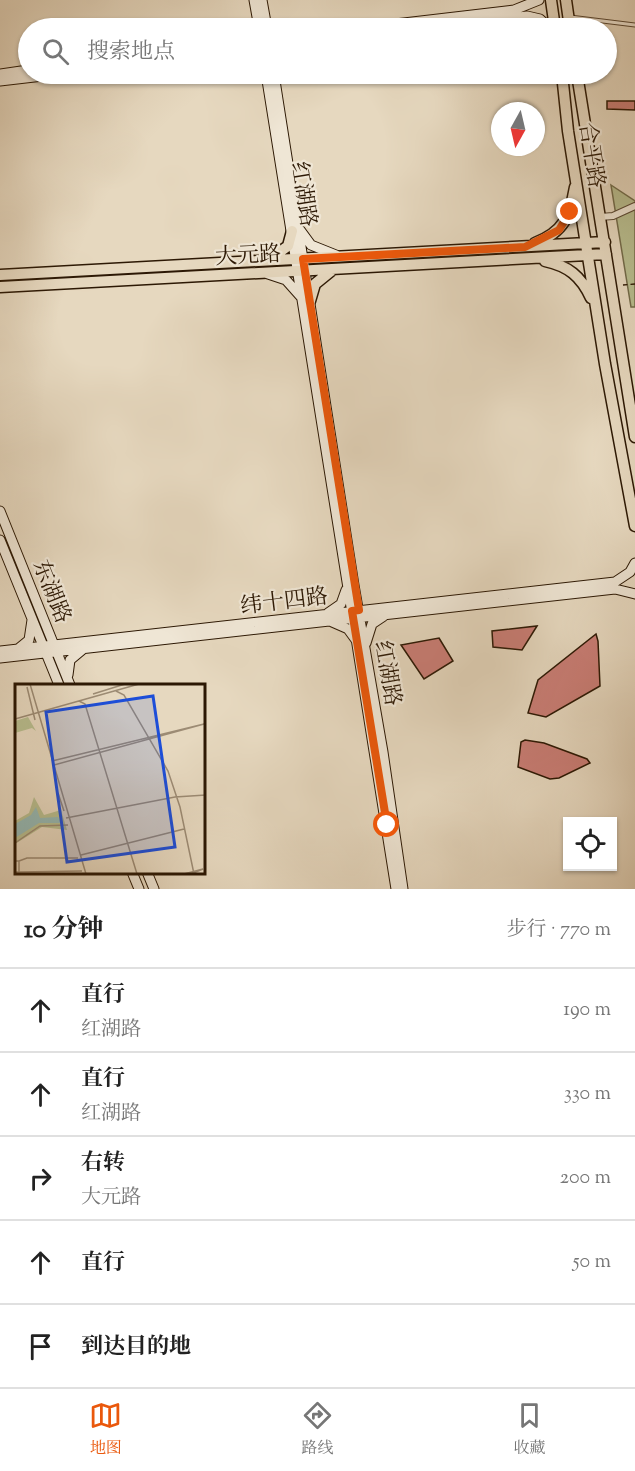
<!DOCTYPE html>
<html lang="zh">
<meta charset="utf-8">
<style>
:root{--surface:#fff;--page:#f2f2f2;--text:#222;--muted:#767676;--line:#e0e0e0;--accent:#ea580c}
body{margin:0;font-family:"Sorts Mill Goudy","Noto Serif SC",serif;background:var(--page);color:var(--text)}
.controls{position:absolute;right:18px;bottom:18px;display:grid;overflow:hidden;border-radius:0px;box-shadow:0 2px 4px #0004}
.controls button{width:54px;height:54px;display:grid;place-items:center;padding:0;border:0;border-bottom:2px solid var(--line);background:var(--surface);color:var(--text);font:30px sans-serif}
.compass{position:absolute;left:491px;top:102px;width:54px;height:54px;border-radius:50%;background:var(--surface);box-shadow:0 2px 4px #0004;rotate:188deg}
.stop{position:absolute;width:18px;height:18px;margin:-14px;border:4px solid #ea580c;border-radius:50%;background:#fff}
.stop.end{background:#ea580c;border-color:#fff;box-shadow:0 2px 6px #0008}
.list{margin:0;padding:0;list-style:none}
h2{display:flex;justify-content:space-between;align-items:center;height:78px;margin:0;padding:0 24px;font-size:26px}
h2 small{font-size:20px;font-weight:400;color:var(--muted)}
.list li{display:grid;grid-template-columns:39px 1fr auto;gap:18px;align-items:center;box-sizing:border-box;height:84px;padding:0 24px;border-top:2px solid var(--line)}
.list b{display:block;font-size:22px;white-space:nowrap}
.list p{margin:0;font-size:20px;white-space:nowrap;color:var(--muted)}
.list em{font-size:20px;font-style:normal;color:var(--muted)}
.icon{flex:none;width:33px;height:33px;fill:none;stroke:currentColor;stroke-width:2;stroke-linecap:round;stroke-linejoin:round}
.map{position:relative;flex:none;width:635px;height:889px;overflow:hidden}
.search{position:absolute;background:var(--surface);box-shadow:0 2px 4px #0004;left:18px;right:18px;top:18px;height:66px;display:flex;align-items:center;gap:15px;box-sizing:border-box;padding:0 21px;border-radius:33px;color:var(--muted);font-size:22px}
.sheet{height:498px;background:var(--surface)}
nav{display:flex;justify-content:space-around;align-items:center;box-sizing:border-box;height:84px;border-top:2px solid var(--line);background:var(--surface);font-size:16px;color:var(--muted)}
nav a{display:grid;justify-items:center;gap:3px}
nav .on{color:var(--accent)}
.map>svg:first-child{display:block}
.green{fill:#b8be90;stroke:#726b4a;stroke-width:1.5}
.building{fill:#c97d75;stroke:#2c1804;stroke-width:1.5}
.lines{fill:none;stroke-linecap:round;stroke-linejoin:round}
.lane-casing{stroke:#5a4833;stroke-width:5}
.street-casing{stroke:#5a4833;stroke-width:8}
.secondary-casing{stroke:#2c1804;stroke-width:11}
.primary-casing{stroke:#2c1804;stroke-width:13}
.path{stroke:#2c1804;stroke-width:1.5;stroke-dasharray:4.5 3;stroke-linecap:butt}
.lane{stroke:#efe6d5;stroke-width:3}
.street{stroke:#efe6d5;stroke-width:6}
.secondary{stroke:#efe6d5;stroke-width:9}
.primary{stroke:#e6d8bf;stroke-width:10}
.route{stroke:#ea580c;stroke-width:8}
.labels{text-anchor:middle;stroke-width:4.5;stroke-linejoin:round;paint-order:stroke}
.street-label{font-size:22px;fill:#2c1804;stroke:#efe6d5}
.inset-road{fill:none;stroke:#9c8b74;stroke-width:1.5}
.view{fill:#1d4ed8;fill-opacity:0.15;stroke:#1d4ed8;stroke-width:3}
.inset-edge{fill:none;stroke:#2c1804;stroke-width:3}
</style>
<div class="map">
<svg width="635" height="889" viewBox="0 0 635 889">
<rect width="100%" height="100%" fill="#e6d8bf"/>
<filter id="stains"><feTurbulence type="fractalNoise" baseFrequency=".00333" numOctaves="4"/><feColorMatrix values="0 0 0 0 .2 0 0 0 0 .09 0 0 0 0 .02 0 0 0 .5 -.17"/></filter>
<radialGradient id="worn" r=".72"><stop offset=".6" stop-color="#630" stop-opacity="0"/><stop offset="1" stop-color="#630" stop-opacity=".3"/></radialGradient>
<path class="green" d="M611,185L635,201V307H631Z"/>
<path class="building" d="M607,101H635V110L607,109Z
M537,626L522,650L493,647L492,631Z
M596,634L598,641L600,686L546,717L528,713L538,680Z
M439,638L453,661L424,679L401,645Z
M525,740L544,743L587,759L590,763L559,778L550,779L518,767L521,742Z"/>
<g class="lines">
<g class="lane-casing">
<path id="lane" d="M570,17L635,25"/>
</g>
<g class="street-casing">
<path id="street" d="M600,217L613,216L635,206"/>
</g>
<g class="secondary-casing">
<path id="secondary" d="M254,0L259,28
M262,0L267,28
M361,28L514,10L539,0
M425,28L527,16L540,19L550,28
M0,74L28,70
M266,74L396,889
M274,74L354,585L383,752L403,889
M0,81L60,74
M300,230L311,245L336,255
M268,274L286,280L302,298
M0,511L70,685
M0,540L59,685
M328,613L341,604L346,590
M332,622L348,629L356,640
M366,643L372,624L384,616
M18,649L29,640L32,620
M0,651L615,582L630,572L635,563
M0,658L615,589L635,594
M68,675L70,660L82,650
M132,872L139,889
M147,872L154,889"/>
</g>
<g class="primary-casing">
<path id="primary" d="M551,0L555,28
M566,0L570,28
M562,74L568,131L605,364L635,526
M577,74L635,437
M535,243C564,232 570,216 575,187
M270,259L288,246L292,231
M545,261C568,266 581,276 591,298
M0,275L605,242
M0,287L606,254
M310,301L315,284L331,271"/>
</g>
<path class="path" d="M623,285L635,284"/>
<use href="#lane" class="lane"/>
<use href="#street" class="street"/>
<use href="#secondary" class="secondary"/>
<use href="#primary" class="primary"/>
</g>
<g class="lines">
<path class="route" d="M387,825L352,611L359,610L303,259L525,247L559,230L570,212"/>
</g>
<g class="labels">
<g class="street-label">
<text transform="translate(593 155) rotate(81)" y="8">合平路</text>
<text transform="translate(305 194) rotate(81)" y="8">红湖路</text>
<text transform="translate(248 254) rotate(-3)" y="8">大元路</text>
<text transform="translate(53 591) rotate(68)" y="8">东湖路</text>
<text transform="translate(284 600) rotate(-7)" y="8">纬十四路</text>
<text transform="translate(389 673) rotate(80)" y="8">红湖路</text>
</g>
</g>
<g transform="translate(15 684)">
<rect width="190" height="190" fill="#e6d8bf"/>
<path d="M13,33L21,47L17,44L0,49V37ZM19,113L29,131L46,126L52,146L27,143L0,160V137L14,129Z" fill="#b8be90"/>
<path d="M21,123L25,134L43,133L46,139H24L0,154V140L16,131Z" fill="#96b9b4"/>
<path class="inset-road" d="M15,0L71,190M12,3L20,36M101,7L109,11L153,87L165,123L179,190M78,10L110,0M64,17L70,20L122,190M0,35L124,0M37,77L189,40L39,81M43,109L49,127M51,134L160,113L191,111M0,159L25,142L53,141M66,171L169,145M0,177H4V188H0M4,177L12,174H63M4,188L67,187M169,190L188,185L176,190"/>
<path class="view" d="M138,12L160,163L52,178L31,28Z"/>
<rect width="190" height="190" class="inset-edge"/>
</g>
<rect width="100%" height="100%" filter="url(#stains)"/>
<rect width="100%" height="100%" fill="url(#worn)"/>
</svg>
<div class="controls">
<button><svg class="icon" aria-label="locate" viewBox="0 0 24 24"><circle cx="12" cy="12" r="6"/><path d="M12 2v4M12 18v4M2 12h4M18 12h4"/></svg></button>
</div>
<svg class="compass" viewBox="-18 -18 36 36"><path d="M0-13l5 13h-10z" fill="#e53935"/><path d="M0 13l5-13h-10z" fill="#767676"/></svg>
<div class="stop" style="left:387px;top:825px"></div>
<div class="stop end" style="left:570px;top:212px"></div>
<div class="search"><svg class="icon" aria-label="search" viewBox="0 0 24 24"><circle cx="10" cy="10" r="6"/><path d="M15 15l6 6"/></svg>搜索地点</div>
</div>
<section class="sheet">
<h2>10 分钟<small>步行 · 770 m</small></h2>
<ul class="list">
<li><svg class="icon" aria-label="ahead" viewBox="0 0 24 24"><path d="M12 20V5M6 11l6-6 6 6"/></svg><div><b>直行</b><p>红湖路</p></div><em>190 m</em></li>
<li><svg class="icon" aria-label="ahead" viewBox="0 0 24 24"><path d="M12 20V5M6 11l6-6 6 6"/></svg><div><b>直行</b><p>红湖路</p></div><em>330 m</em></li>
<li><svg class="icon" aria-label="right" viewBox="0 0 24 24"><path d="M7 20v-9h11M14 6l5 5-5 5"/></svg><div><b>右转</b><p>大元路</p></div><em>200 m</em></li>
<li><svg class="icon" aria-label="ahead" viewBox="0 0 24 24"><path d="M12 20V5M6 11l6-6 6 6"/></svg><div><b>直行</b></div><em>50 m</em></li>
<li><svg class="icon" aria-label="arrive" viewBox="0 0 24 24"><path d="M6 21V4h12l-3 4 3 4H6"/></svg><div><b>到达目的地</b></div></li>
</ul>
</section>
<nav>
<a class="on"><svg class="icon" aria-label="map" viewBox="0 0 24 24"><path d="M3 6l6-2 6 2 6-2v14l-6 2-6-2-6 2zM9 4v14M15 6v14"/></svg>地图</a>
<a><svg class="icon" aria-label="directions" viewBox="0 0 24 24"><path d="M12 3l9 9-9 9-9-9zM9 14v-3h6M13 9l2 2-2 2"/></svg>路线</a>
<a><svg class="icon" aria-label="saved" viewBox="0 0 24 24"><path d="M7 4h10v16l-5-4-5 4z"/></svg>收藏</a>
</nav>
